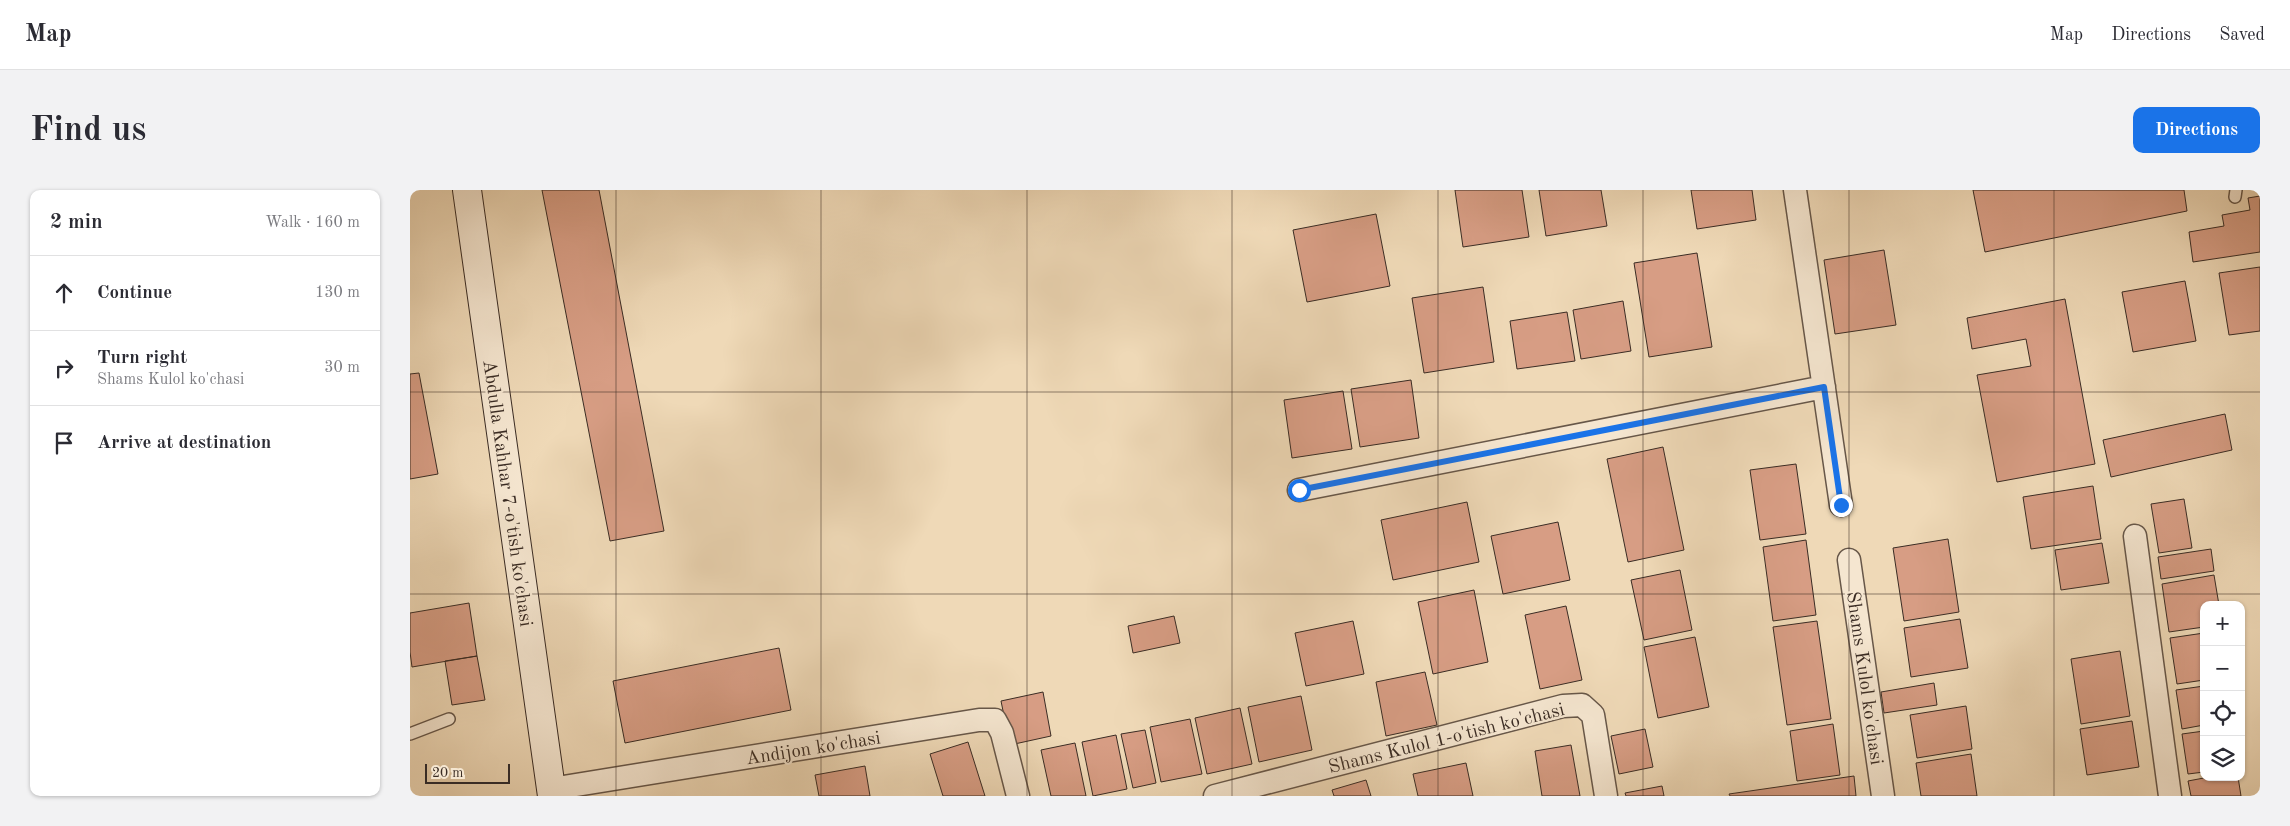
<!DOCTYPE html>
<meta charset="utf-8">
<style>
:root{--surface:#fff;--page:#f2f2f3;--text:#2b2b33;--muted:#7c7c81;--line:#e1e1e2;--accent:#1a73e8}
body{margin:0;font-family:"Old Standard TT",serif;background:var(--page);color:var(--text)}
.controls{position:absolute;right:15px;bottom:15px;display:grid;overflow:hidden;border-radius:10px;box-shadow:0 1px 4px #0004}
.controls button{width:45px;height:45px;display:grid;place-items:center;padding:0;border:0;border-bottom:1px solid var(--line);background:var(--surface);color:var(--text);font:25px sans-serif}
.scale{position:absolute;left:15px;bottom:12px;width:85px;box-sizing:border-box;padding-left:5px;border:2px solid #3a2c24;border-top:0;font-size:14px;line-height:18px;white-space:nowrap;color:#3a2c24;-webkit-text-stroke:4px #f5e6d0;paint-order:stroke}
.stop{position:absolute;width:15px;height:15px;margin:-11px;border:4px solid #1a73e8;border-radius:50%;background:#fff}
.stop.end{background:#1a73e8;border-color:#fff;box-shadow:0 1px 5px #0008}
.list{margin:0;padding:0;list-style:none}
h2{display:flex;justify-content:space-between;align-items:center;height:65px;margin:0;padding:0 20px;font-size:21px}
h2 small{font-size:16px;font-weight:400;color:var(--muted)}
.list li{display:grid;grid-template-columns:32px 1fr auto;gap:15px;align-items:center;box-sizing:border-box;height:75px;padding:0 20px;border-top:1px solid var(--line)}
.list b{display:block;font-size:19px;white-space:nowrap}
.list p{margin:0;font-size:16px;white-space:nowrap;color:var(--muted)}
.list em{font-size:16px;font-style:normal;color:var(--muted)}
.icon{flex:none;width:28px;height:28px;fill:none;stroke:currentColor;stroke-width:2;stroke-linecap:round;stroke-linejoin:round}
.map{position:relative;flex:none;width:1850px;height:606px;overflow:hidden;border-radius:10px}
header{display:flex;align-items:center;gap:30px;box-sizing:border-box;height:70px;padding:0 25px;background:var(--surface);border-bottom:1px solid var(--line)}
header strong{font-size:24px}
nav{display:flex;gap:28px;margin-inline-start:auto;font-size:18px}
.intro{display:flex;align-items:center;justify-content:space-between;box-sizing:border-box;height:120px;padding:0 30px}
h1{margin:0;font-size:35px}
.button{padding:12px 22px;border-radius:10px;background:var(--accent);color:#fff;font-size:18px;font-weight:700}
main{display:flex;gap:30px;padding:0 30px}
aside{flex:1;background:var(--surface);border-radius:10px;box-shadow:0 1px 4px #0004}
.map>svg:first-child{display:block}
.building{fill:#d79d84;stroke:#3a2c24}
.lines{fill:none;stroke-linecap:round;stroke-linejoin:round}
.lane-casing{stroke:#675749;stroke-width:14}
.street-casing{stroke:#675749;stroke-width:25}
.secondary-casing{stroke:#3a2c24;stroke-width:30}
.lane{stroke:#f5e6d0;stroke-width:11}
.street{stroke:#f5e6d0;stroke-width:22}
.secondary{stroke:#f5e6d0;stroke-width:28}
.route{stroke:#1a73e8;stroke-width:6}
.grid{fill:none;stroke:#3a2c24;stroke-width:1;stroke-opacity:0.55}
.labels{text-anchor:middle;stroke-width:4.5;stroke-linejoin:round;paint-order:stroke}
.street-label{font-size:19px;fill:#3a2c24;stroke:#f5e6d0}
</style>
<header>
<strong>Map</strong>
<nav><a>Map</a><a>Directions</a><a>Saved</a></nav>
</header>
<div class="intro"><h1>Find us</h1><a class="button">Directions</a></div>
<main>
<aside>
<h2>2 min<small>Walk · 160 m</small></h2>
<ul class="list">
<li><svg class="icon" aria-label="ahead" viewBox="0 0 24 24"><path d="M12 20V5M6 11l6-6 6 6"/></svg><div><b>Continue</b></div><em>130 m</em></li>
<li><svg class="icon" aria-label="right" viewBox="0 0 24 24"><path d="M7 20v-9h11M14 6l5 5-5 5"/></svg><div><b>Turn right</b><p>Shams Kulol ko'chasi</p></div><em>30 m</em></li>
<li><svg class="icon" aria-label="arrive" viewBox="0 0 24 24"><path d="M6 21V4h12l-3 4 3 4H6"/></svg><div><b>Arrive at destination</b></div></li>
</ul>
</aside>
<div class="map">
<svg width="1850" height="606" viewBox="0 0 1850 606">
<rect width="100%" height="100%" fill="#efd9b7"/>
<filter id="stains"><feTurbulence type="fractalNoise" baseFrequency=".004" numOctaves="4"/><feColorMatrix values="0 0 0 0 .2 0 0 0 0 .09 0 0 0 0 .02 0 0 0 .5 -.17"/></filter>
<radialGradient id="worn" r=".72"><stop offset=".6" stop-color="#630" stop-opacity="0"/><stop offset="1" stop-color="#630" stop-opacity=".3"/></radialGradient>
<path class="building" d="M132,0H189L254,341L200,351Z
M1045,0H1112L1119,47L1053,57Z
M1129,0H1191L1197,36L1136,46Z
M1281,0H1342L1346,30L1287,39Z
M1563,0H1774L1777,21L1575,62Z
M1850,6V62L1783,72L1779,42L1814,36L1812,25L1840,20L1838,8Z
M966,24L980,96L897,112L883,40Z
M1474,60L1486,135L1425,144L1414,70Z
M1287,63L1302,157L1239,167L1224,73Z
M1850,77V141L1819,145L1809,83Z
M1775,91L1786,151L1723,162L1712,102Z
M1073,97L1084,172L1014,183L1002,108Z
M1655,109L1685,274L1587,292L1567,185L1621,176L1616,149L1562,159L1557,128Z
M1213,111L1221,161L1171,169L1163,120Z
M1157,122L1165,171L1107,179L1100,131Z
M9,183L28,284L0,289V184Z
M1001,190L1009,248L950,257L941,199Z
M933,201L942,259L882,268L874,210Z
M1815,224L1822,260L1701,287L1693,250Z
M1253,257L1274,360L1218,372L1197,269Z
M1386,274L1396,344L1350,350L1340,280Z
M1683,296L1691,349L1621,359L1613,307Z
M1774,309L1782,358L1749,363L1741,314Z
M1057,312L1069,372L983,390L971,330Z
M1148,332L1160,390L1093,404L1081,346Z
M1538,349L1549,422L1494,431L1483,358Z
M1396,350L1406,425L1363,431L1353,357Z
M1692,353L1699,393L1651,400L1645,360Z
M1801,359L1804,381L1751,389L1748,367Z
M1270,380L1282,440L1234,450L1221,390Z
M1804,385L1809,415H1794V437L1759,442L1752,394Z
M1064,400L1078,472L1023,484L1008,412Z
M59,413L67,466L2,477L0,462V423Z
M1156,416L1172,490L1130,499L1115,425Z
M764,426L770,453L723,463L718,436Z
M1550,429L1558,478L1501,487L1494,438Z
M943,431L954,484L896,496L885,443Z
M1407,431L1421,529L1377,535L1363,437Z
M1794,443V490L1767,494L1760,448Z
M1285,447L1299,517L1248,528L1234,457Z
M369,458L381,520L215,553L203,491Z
M1710,461L1720,526L1671,534L1661,469Z
M67,466L75,510L42,515L35,471Z
M1015,482L1027,535L976,546L966,492Z
M1524,493L1527,515L1474,523L1471,502Z
M1794,496V535L1772,539L1766,500Z
M633,502L641,546L600,555L591,511Z
M891,506L902,560L849,572L838,517Z
M1556,516L1562,559L1507,568L1500,525Z
M830,518L842,574L797,584L785,528Z
M780,529L792,584L751,592L740,537Z
M1722,531L1729,577L1677,585L1670,539Z
M1423,534L1430,585L1387,591L1380,541Z
M1235,539L1243,577L1209,584L1201,546Z
M735,540L746,593L723,598L711,544Z
M1794,541V582L1778,584L1772,544Z
M706,545L717,599L683,606L672,552Z
M558,552L575,606H533L520,564Z
M665,553L676,606H641L631,560Z
M1161,555L1170,606H1132L1125,561Z
M1561,564L1567,606H1511L1506,573Z
M1056,573L1063,606H1008L1003,584Z
M455,576L460,606H409L405,585Z
M1444,586L1446,606H1320L1319,604Z
M1799,587H1828L1831,606H1781L1778,591Z
M956,590L961,606H924L922,600Z
M1252,596L1254,606H1216L1215,603Z"/>
<g class="lines">
<g class="lane-casing">
<path id="lane" d="M1825,7L1826,0
M0,544L39,529"/>
</g>
<g class="street-casing">
<path id="street" d="M1385,0L1431,315
M889,300L1414,197
M1725,346L1760,606
M1439,370L1473,606
M141,599L569,530H585L592,543L608,606
M805,606L1153,516L1172,515L1183,525L1196,606"/>
</g>
<g class="secondary-casing">
<path id="secondary" d="M57,0L142,606"/>
</g>
<use href="#lane" class="lane"/>
<use href="#street" class="street"/>
<use href="#secondary" class="secondary"/>
</g>
<g class="lines">
<path class="route" d="M889,300L1414,197L1431,315"/>
</g>
<path class="grid" d="M206,0V606M411,0V606M617,0V606M822,0V606M1028,0V606M1233,0V606M1439,0V606M1644,0V606M0,202H1850M0,404H1850"/>
<g class="labels">
<g class="street-label">
<text transform="translate(99 303) rotate(82)" y="7">Abdulla Kahhar 7-o'tish ko'chasi</text>
<text transform="translate(1456 488) rotate(82)" y="7">Shams Kulol ko'chasi</text>
<text transform="translate(1036 547) rotate(-14)" y="7">Shams Kulol 1-o'tish ko'chasi</text>
<text transform="translate(403 557) rotate(-9)" y="7">Andijon ko'chasi</text>
</g>
</g>
<rect width="100%" height="100%" filter="url(#stains)"/>
<rect width="100%" height="100%" fill="url(#worn)"/>
</svg>
<div class="controls">
<button>+</button>
<button>−</button>
<button><svg class="icon" aria-label="locate" viewBox="0 0 24 24"><circle cx="12" cy="12" r="6"/><path d="M12 2v4M12 18v4M2 12h4M18 12h4"/></svg></button>
<button><svg class="icon" aria-label="layers" viewBox="0 0 24 24"><path d="M12 4l9 5-9 5-9-5zM3 14l9 5 9-5"/></svg></button>
</div>
<div class="scale">20 m</div>
<div class="stop" style="left:889px;top:300px"></div>
<div class="stop end" style="left:1431px;top:315px"></div>
</div>
</main>
